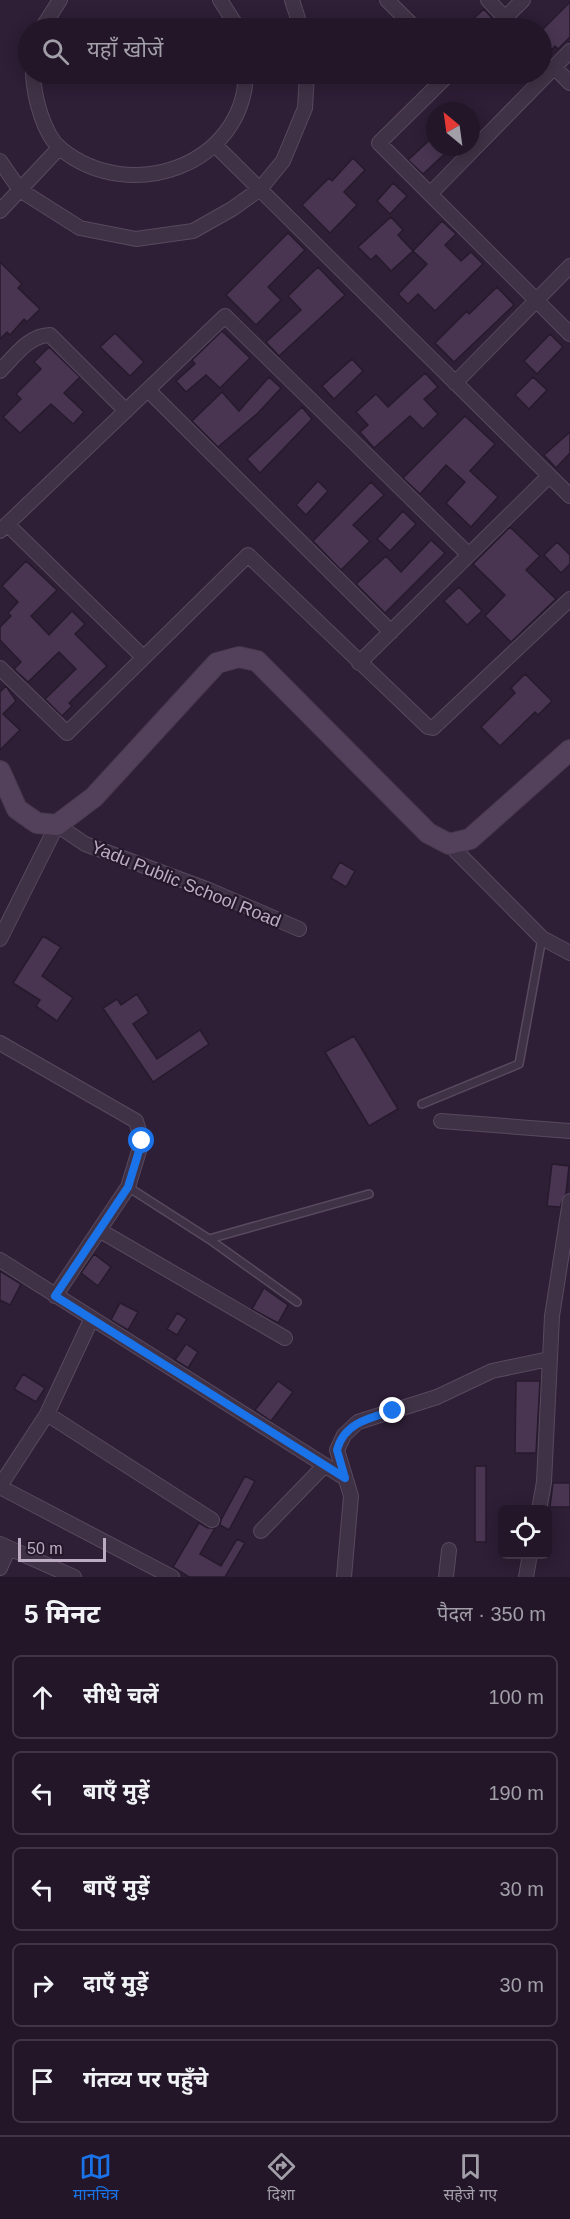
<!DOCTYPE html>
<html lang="hi">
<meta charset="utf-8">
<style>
:root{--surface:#221628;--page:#2e2334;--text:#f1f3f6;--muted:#a29fa8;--line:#3f3545;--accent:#1a73e8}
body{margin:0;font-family:Helvetica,"Noto Sans Devanagari",sans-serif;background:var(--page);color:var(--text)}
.controls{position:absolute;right:18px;bottom:18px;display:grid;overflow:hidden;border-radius:9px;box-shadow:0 3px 15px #0003}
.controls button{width:54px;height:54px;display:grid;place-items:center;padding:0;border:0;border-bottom:2px solid var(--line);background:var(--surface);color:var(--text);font:30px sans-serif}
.compass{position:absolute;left:426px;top:102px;width:54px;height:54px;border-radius:50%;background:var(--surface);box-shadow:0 3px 15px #0003;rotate:331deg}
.scale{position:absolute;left:18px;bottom:15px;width:88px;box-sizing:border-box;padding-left:6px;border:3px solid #bdabc4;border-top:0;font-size:16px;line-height:21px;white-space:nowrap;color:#bdabc4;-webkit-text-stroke:4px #25182b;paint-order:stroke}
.stop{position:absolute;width:18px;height:18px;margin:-14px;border:4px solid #1a73e8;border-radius:50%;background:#fff}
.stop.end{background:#1a73e8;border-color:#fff;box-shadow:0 2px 6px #0008}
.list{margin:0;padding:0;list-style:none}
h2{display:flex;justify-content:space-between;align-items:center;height:78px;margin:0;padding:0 24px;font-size:26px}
h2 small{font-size:20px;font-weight:400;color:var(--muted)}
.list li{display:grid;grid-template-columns:39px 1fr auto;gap:18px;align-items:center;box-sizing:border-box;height:84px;margin:0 12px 12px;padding:0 12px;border:2px solid var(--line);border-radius:9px}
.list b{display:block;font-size:22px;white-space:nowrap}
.list em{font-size:20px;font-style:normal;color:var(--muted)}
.icon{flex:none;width:33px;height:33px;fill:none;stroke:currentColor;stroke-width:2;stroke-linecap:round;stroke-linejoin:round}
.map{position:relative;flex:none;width:570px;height:1577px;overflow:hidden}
.search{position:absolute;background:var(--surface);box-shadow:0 3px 15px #0003;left:18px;right:18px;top:18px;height:66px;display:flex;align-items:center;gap:15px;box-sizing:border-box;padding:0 21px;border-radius:33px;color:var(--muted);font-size:22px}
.sheet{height:558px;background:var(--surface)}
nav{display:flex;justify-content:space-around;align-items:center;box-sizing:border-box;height:84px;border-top:2px solid var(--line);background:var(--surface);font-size:16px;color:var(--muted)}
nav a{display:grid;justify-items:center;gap:3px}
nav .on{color:var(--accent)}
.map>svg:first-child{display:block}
.building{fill:#493552;stroke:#271a2d;stroke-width:1.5}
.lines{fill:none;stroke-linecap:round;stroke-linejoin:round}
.lane-casing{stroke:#58495f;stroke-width:10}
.street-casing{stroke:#58495f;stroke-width:16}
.secondary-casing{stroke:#47384d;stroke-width:22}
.lane{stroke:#403246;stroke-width:7}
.street{stroke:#403246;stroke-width:14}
.secondary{stroke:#53405a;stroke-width:20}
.route{stroke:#1a73e8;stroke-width:8}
.labels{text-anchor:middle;stroke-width:4.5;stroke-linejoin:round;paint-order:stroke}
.street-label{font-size:18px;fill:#bdabc4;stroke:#25182b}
</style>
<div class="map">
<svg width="570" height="1577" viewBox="0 0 570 1577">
<rect width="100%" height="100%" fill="#2e1e36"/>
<path class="building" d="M570,2V37L558,49L555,46L542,60V30Z
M484,9L492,18L480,28L472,20Z
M435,135V147H452L423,174L408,160Z
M353,158L365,170L344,192L357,205L330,233L302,205L329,178L332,181Z
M393,183L407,196L390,214L377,201Z
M391,217L403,230L398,235L413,251L391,271L376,255L371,260L358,247Z
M442,221L456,234L445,245L461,261L471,252L483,264L435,311L418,294L408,304L398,294L427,264L413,251Z
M288,233L305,250L268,287L281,300L256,325L226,295Z
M0,262L22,284L18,288L40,309L27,322L24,319L10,335L7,332L0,339Z
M318,267L345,295L279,356L266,342L301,310L288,296Z
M497,287L514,305L454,362L435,343L467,311L469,314Z
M222,331L250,358L220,388L206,375L186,392L176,381L195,364L192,360Z
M115,333L144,362L130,376L100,347Z
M550,334L563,347L537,374L524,361Z
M49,347L80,377L64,393L84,412L73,424L51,404L20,433L3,417L21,399L16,394L41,369L34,362Z
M352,359L363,371L334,399L322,386Z
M425,373L438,387L424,399L438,414L423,429L410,416L374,448L360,432L368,425L356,412L376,394L388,407Z
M269,377L281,388L258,413L218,447L192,421L222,392L239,411Z
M533,377L547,390L529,409L515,395Z
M302,407L312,419L260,473L247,459Z
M465,416L495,444L470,471L498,497L471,527L446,503L465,482L446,465L420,494L403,478Z
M570,432V453L556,468L544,455Z
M318,481L328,491L306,515L296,505Z
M371,482L384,495L353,525L370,541L341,570L313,541Z
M403,511L416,524L390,551L377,539Z
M510,527L540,556L526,570L556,599L511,642L485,616L505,595L473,564Z
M431,540L445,553L385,613L356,584L386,556L401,572Z
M557,542L570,555V564L561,573L544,555Z
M26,561L57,590L31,616L49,635L72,611L85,624L75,634L107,666L69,703L72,706L62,716L45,699L76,669L59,652L28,682L14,669L21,662L0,640V627L11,616L8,613L18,602L2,586Z
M459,587L482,611L467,625L444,601Z
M525,674L552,701L538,715L535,712L500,746L481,727L515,693L511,688Z
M6,686L16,701L3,714L20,730L0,750V692Z
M340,862L355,871L346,887L331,878Z
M43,936L61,947L42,976L73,998L57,1021L36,1006L40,1000L13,983Z
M137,994L149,1013L133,1024L157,1059L200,1030L209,1044L153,1082L103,1008L117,999L121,1005Z
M354,1036L398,1109L369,1126L325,1052Z
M552,1164L569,1166L566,1193L560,1207L547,1206Z
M94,1254L111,1267L98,1286L81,1273Z
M0,1271L21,1284L10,1305L0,1300Z
M264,1288L288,1305L278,1323L252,1309Z
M120,1303L138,1312L128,1330L111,1320Z
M177,1313L187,1319L177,1335L167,1329Z
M186,1344L198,1352L188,1368L175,1360Z
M23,1374L45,1388L36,1402L14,1389Z
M278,1381L293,1392L271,1421L255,1410Z
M516,1381H540L536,1453H515Z
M475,1466H486V1542H475Z
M245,1476L255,1481L229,1530L220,1525L221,1520Z
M553,1483H570V1507H550Z
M199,1523L208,1528H215L200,1554L221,1566L237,1539L245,1543L225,1577H189L173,1567Z"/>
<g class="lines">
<g class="lane-casing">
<path id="lane" d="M422,1104L519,1064L542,938
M128,1187L209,1239L297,1302
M209,1239L369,1194"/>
</g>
<g class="street-casing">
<path id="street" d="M220,0L238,28
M292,0L301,28
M387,0L415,28
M488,0L505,18
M42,28L60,0
M495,28L523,0
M554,67L570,83
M33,74C34,96 43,134 61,149C130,205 243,166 246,74
M449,74L379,143L570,334
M215,145L570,496
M0,161L20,190L80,228L136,239L193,231L232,209L260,189L283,161L305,108L307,74
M430,194L570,51
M0,211L59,148
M0,371C14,357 29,335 50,335L126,411
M455,383L570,266
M148,390L391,632
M7,524L143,657
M0,531L225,316L469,555
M359,663L549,476
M0,668L67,733L248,555L428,727L433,728L570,599
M449,844L542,938L570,953
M0,939L57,825L85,844L209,890L299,929
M0,1043L136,1121L142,1141L128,1187L55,1296
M441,1121L570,1131
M99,1230L285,1338
M0,1260L345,1478
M47,1414L212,1520
M0,1486L47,1414L91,1320
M0,1487L172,1577
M539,1510L544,1482L552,1316L570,1201
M261,1531L325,1465
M0,1544L74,1577
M0,1568L9,1548
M344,1577L351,1496L337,1450L344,1435L358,1422L437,1397L492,1371L549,1359
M446,1577L449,1550
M526,1577L530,1554"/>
</g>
<g class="secondary-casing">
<path id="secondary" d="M0,771L17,809L37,823L57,825L94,797L217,663L239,657L257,661L428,833L449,844L470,839L570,750"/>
</g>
<use href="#lane" class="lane"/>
<use href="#street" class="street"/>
<use href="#secondary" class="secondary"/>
</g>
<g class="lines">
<path class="route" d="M142,1141L128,1187L55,1296L345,1478L337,1450C344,1423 369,1418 393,1411"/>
</g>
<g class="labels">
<g class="street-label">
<text transform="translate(186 884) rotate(22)" y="6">Yadu Public School Road</text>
</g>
</g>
</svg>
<div class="controls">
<button><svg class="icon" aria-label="locate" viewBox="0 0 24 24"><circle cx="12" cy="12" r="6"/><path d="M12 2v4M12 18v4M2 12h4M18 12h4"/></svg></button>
</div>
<svg class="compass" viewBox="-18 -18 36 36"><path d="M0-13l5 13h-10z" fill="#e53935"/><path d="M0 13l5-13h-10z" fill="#a29fa8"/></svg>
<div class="scale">50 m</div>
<div class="stop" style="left:142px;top:1141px"></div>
<div class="stop end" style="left:393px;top:1411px"></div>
<div class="search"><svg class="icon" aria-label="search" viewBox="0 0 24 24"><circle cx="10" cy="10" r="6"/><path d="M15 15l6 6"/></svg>यहाँ खोजें</div>
</div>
<section class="sheet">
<h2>5 मिनट<small>पैदल · 350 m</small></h2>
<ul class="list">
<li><svg class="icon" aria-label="ahead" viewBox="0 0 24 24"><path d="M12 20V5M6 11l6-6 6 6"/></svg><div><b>सीधे चलें</b></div><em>100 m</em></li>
<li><svg class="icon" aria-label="left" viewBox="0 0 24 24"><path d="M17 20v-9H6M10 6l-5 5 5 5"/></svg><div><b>बाएँ मुड़ें</b></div><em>190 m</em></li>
<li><svg class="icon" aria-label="left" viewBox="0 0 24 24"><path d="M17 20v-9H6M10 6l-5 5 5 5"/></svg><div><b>बाएँ मुड़ें</b></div><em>30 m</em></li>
<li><svg class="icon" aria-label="right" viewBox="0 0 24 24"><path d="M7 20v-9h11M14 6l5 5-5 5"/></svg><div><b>दाएँ मुड़ें</b></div><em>30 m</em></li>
<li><svg class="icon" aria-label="arrive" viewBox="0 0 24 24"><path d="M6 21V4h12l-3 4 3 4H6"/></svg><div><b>गंतव्य पर पहुँचे</b></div></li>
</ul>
</section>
<nav>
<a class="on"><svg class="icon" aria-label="map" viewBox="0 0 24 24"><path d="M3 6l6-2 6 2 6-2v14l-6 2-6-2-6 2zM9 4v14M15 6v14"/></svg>मानचित्र</a>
<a><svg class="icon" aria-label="directions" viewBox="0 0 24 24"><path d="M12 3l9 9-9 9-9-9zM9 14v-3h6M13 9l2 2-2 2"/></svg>दिशा</a>
<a><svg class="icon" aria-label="saved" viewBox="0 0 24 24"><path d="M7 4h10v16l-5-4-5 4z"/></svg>सहेजे गए</a>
</nav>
